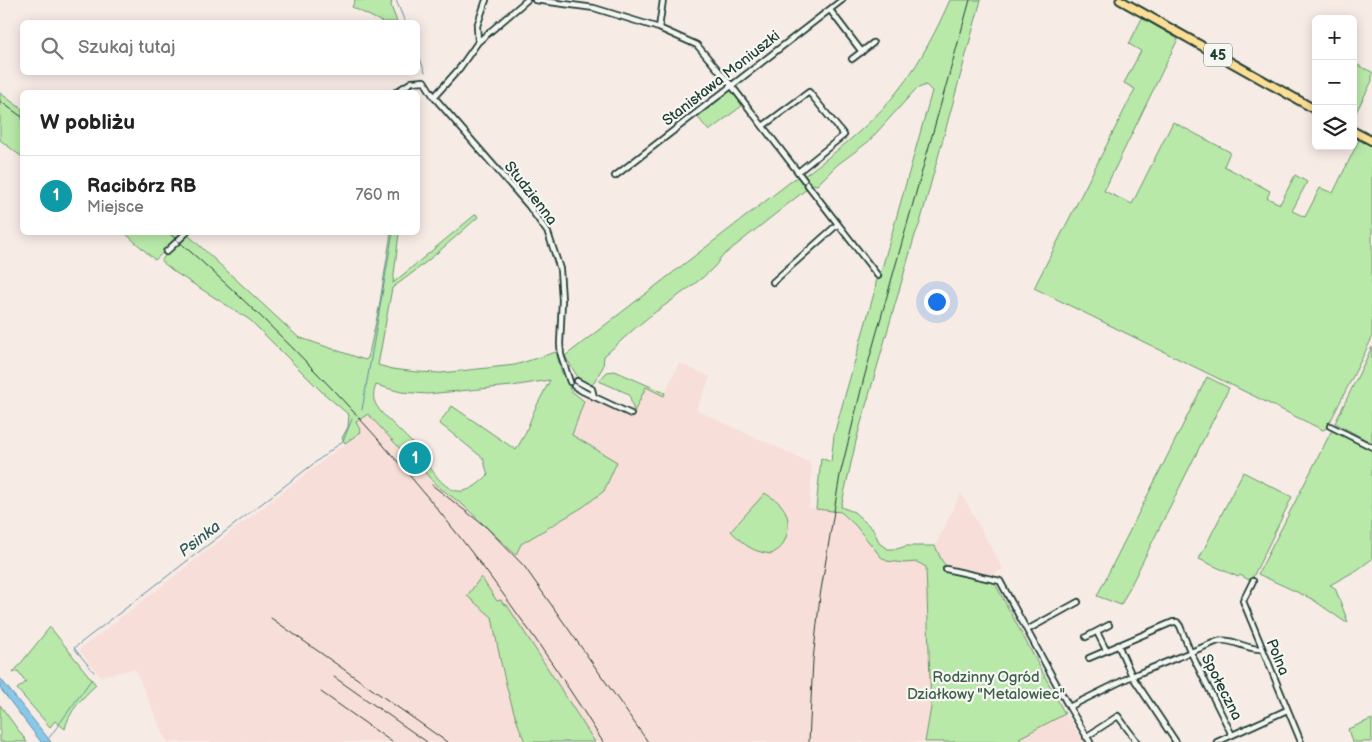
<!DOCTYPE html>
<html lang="pl">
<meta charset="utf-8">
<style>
:root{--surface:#fff;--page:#f2f2f2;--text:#222;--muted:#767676;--line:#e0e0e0;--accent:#d93025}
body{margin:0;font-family:"Balsamiq Sans",sans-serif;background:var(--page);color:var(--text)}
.controls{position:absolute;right:15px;top:15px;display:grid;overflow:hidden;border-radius:8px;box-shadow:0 2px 12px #0003}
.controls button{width:45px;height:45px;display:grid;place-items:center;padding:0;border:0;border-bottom:1px solid var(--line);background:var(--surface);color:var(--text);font:25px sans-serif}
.you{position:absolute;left:936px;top:301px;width:18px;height:18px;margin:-12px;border:4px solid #fff;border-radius:50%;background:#1a73e8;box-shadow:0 0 0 8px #1a73e833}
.badge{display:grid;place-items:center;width:32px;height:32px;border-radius:50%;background:var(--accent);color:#fff;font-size:16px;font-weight:700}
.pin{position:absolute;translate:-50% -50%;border:2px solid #fff;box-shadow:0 1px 5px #0006}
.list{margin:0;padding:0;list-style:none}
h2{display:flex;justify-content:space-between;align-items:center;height:65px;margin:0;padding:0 20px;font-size:21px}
h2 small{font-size:16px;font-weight:400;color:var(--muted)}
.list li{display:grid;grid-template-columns:32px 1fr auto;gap:15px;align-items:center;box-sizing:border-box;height:80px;padding:0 20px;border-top:1px solid var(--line)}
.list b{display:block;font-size:19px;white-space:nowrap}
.list p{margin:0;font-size:16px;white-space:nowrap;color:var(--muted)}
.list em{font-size:16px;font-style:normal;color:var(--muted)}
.icon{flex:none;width:28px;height:28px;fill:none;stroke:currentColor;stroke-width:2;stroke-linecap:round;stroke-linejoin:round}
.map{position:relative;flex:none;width:1372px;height:742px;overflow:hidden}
.search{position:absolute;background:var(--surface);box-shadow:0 2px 12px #0003;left:20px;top:20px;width:400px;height:55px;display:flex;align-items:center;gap:12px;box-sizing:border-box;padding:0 18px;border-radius:8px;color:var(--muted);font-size:19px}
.panel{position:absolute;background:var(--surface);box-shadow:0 2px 12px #0003;left:20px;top:90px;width:400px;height:145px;border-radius:8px}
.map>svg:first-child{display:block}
.built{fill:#f8ded8}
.green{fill:#b8e9a9;stroke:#6c936e;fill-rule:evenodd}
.water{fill:#89c8ea;stroke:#5f90a1}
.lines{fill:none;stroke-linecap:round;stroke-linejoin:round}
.stream{stroke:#5f90a1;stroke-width:1}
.street-casing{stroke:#1f3d34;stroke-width:8}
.primary-casing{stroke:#1f3d34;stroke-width:11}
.street{stroke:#f6f6f2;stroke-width:4.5}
.primary{stroke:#fdde96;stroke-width:7}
.rail{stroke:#1f3d34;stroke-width:1}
.labels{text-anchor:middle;stroke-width:4.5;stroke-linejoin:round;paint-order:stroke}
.shield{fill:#f6f6f2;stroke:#60746d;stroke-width:1}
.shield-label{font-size:14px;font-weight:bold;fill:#1f3d34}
.street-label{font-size:15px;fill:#1f3d34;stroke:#f6f6f2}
.park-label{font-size:15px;fill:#3e5f4b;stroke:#f6f6f2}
.water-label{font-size:16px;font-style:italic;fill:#345958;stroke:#f6f6f2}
</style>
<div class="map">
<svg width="1372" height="742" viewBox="0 0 1372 742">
<rect width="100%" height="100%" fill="#f7ebe6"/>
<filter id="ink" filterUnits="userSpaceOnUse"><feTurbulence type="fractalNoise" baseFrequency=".02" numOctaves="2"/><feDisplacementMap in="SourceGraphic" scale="10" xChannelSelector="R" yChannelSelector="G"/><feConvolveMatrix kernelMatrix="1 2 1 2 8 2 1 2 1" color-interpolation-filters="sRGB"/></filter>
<g filter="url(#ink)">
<path class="built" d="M679,363L710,377L696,410L809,462L812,470L809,508L840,512L855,525L881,557L887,561L904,563L917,562L926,567L931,707L925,742H595L515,617L498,601L467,596L492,617L502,671L518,726L525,742H167L135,669L100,676L79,650L360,432L355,422L367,414L407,456L413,451L424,463L420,467L436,485L463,505L516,555L521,544L583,507L604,491L617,463L572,435L586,396L632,416L646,387L664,395Z
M961,493L1003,569L989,577L948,568L942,561L935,546Z
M1065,714L1086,742H1022L1019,738Z"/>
<path class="green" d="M355,0H392L391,6L397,22H382L352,7Z
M950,0H981L920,223L915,235L857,437L841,507L854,512L873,529L880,544L888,549H897L906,546H935L942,561L948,568L993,580L1065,714L1019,738L1022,742H925L931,707L926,567L917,562L904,563L887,561L881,557L855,525L841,512L816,509L821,458L831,462L834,435L840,413L875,290L877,276L881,272L932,91L926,85L916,89L868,142L837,165L817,185L809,183L804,176C840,149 876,121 903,84C922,59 937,29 950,0Z
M1142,18L1178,39L1104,191L1132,204L1173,122L1230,152L1224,166L1270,191L1267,198L1280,204L1295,175L1307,182L1292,211L1305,217L1320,188L1333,193L1360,138L1372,145V338L1327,428L1323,430L1034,288L1135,89L1124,83L1141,51L1129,44Z
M1353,63L1372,72V81L1353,118Z
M731,88L743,105L709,131L696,115Z
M0,93L22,109V157L0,140Z
M798,176L808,188L720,258C716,273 660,307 645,320C631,331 618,344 604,356L603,367L592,385L579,379L565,356Z
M476,214L478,217C450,242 422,267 392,288L378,365L392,369L417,372L441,373L515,365L556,352L562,373L569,384L570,390L584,401L572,435L617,462L604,491L583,507L521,544L516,555L463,505L436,485L420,467L423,463L413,451L407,456L368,414L356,422L361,432L345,443L342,438L348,427L349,415L321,391L250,320L176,273L161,261L167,253L187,234L298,337L365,360L368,358L379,308L391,233H399L393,283ZM550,380L534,411L525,434L516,450L452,406L439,423L483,458L488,475C480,483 467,495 454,490C438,485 428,462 418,450C411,441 402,433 394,425C387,418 377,410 374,400C373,395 374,390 376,385L401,392L427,394L512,386Z
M125,233H184L155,260Z
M1372,347V443L1335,423Z
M615,371L665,393L664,396L646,387L634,412L629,394L599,381L607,372Z
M1207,377L1229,388L1121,605L1097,596Z
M1332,430L1372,450V559L1357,570L1330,585L1335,588L1348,622H1345L1312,599L1258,574Z
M1243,472L1292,497L1251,581L1240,575L1238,577L1199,559Z
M765,493C770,497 776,499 781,505C791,516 790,534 781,547C779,550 774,552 772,554C752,552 744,545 731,531Z
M481,577L497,601L501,600L503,604L507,605L595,742H525C508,702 500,660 492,617L467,596Z
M50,627L96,685C83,697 69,711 65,729L55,721L50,727L17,689L26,682L18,671L13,673Z
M0,705L27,742H0Z
M1372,719V742H1352L1348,729Z"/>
<path class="water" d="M0,678L51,742H41L0,688Z"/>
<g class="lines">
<path class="stream" d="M396,0L405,22
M418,53L425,72
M404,92L414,86
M362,410L393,232
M94,672L74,648L343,441L352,419
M49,738L91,680"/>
<g class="street-casing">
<path id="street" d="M535,0L594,8L659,28L697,45L731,85L804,180
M830,10L862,52
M659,28L663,0
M478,42L477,26L486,0
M852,59L873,43
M396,92L412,82L424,81L434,97L528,205L548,233L560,269L562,300L560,344L561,355L570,382
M434,97L459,69L478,42L527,0
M763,126L809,92L844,135L798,172
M615,176L842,0
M807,184L878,276
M166,252L187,232
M773,282L838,224
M577,381L592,389L594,397
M574,386L584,392L631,414
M1330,426L1372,447
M946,569L1000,581L1069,707L1090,742
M1253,581L1243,601L1301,742
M1027,630L1078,602
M1097,632L1106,650
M1086,637L1109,625
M1118,645L1132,676L1176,742
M1089,658L1173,622H1177L1180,626L1190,651L1232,735
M1069,707L1132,676L1218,641C1233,638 1246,650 1262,649
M1086,737L1118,716L1137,742
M1217,742L1287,710"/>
</g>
<g class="primary-casing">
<path id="primary" d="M1120,0L1316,110
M1353,131L1372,141"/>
</g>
<use href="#street" class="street"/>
<use href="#primary" class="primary"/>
<path class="rail" d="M0,101L22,117
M168,232C339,379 485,551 603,742
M432,485L486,527L524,566L648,742
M271,618L447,742
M334,677L427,742
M321,692L392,742
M809,742L813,660L820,596L840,475L864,378L970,0"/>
</g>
</g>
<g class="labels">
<rect class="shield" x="1204" y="43.5" width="28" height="23" rx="4"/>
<g class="shield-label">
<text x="1218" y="60">45</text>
</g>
<g class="street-label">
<text transform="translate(721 78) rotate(-38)" y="5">Stanisława Moniuszki</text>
<text transform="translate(531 193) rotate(52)" y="5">Studzienna</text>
<text transform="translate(1278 657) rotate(68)" y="5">Polna</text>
<text transform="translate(1222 687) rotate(63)" y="5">Społeczna</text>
</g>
<g class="park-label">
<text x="986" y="682">Rodzinny Ogród<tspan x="986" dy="17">Działkowy "Metalowiec"</tspan></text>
</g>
<g class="water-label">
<text transform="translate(199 538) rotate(-38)" y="6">Psinka</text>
</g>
</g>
</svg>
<div class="controls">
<button>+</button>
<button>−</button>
<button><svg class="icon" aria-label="layers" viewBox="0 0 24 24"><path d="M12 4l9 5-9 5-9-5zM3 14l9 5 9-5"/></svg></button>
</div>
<div class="you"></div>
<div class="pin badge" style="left:415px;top:458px;background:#0f9aa8">1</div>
<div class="search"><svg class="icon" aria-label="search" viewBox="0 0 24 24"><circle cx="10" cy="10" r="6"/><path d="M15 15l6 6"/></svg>Szukaj tutaj</div>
<section class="panel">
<h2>W pobliżu<small></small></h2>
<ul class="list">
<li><span class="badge" style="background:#0f9aa8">1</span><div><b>Racibórz RB</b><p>Miejsce</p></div><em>760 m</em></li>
</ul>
</section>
</div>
